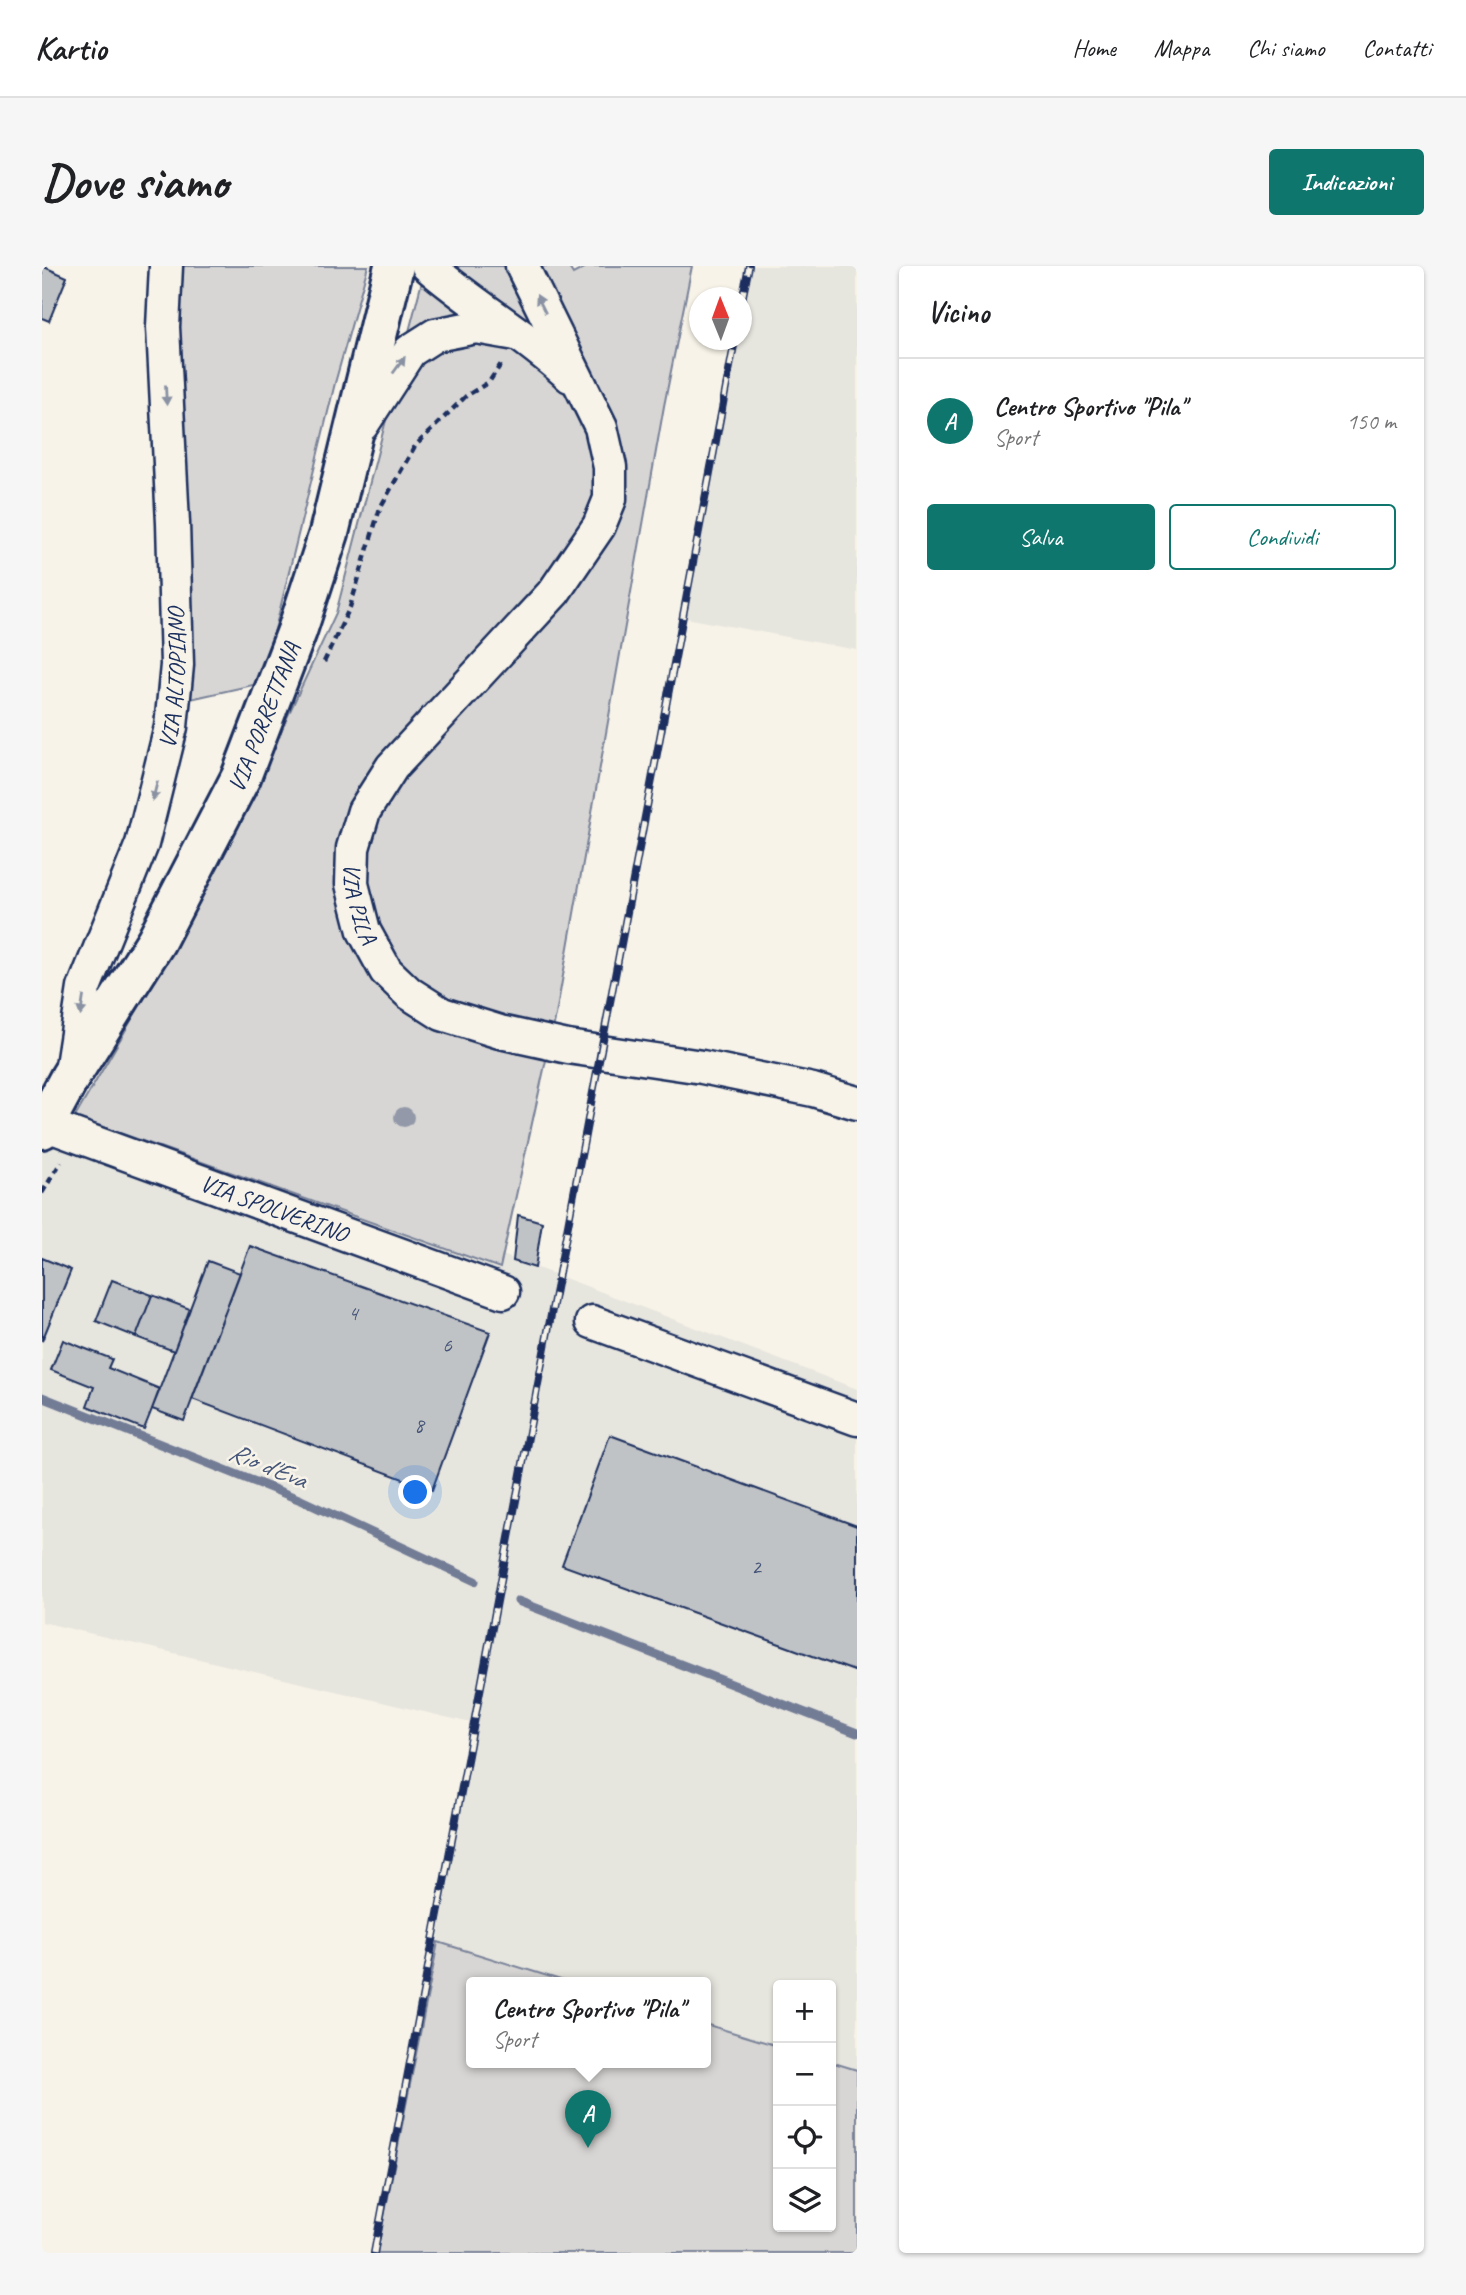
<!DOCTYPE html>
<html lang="it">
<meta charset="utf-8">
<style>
:root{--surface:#fff;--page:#f6f6f6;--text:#202124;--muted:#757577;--line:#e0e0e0;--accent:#0f766e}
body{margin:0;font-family:Caveat,sans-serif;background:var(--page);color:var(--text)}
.controls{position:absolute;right:21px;bottom:21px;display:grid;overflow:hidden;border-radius:7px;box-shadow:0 2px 5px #0004}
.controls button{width:63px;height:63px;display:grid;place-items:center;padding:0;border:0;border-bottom:2px solid var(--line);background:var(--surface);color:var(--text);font:35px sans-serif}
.compass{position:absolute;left:647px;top:21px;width:63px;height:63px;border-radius:50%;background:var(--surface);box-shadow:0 2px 5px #0004;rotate:359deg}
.you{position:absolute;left:374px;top:1227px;width:24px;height:24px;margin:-18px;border:5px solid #fff;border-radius:50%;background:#1a73e8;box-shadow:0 0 0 10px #1a73e833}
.badge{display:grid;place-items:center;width:46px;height:46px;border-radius:50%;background:var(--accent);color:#fff;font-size:23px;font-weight:700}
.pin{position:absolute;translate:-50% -58px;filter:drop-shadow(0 2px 4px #0008)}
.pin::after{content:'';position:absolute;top:37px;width:24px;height:21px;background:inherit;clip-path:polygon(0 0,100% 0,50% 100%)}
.popup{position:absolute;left:424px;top:1711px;width:245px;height:91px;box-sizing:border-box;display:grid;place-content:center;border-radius:7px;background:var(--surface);filter:drop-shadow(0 2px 5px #0005);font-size:23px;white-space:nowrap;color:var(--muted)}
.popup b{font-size:26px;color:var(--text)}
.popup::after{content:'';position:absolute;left:50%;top:100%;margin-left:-14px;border:14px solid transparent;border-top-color:var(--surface)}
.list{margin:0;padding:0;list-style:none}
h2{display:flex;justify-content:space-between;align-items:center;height:91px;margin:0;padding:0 28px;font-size:30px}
h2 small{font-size:23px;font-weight:400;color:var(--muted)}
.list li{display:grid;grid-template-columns:46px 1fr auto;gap:21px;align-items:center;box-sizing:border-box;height:126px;padding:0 28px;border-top:2px solid var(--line)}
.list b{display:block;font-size:26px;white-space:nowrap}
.list p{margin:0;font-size:23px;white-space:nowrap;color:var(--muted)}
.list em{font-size:23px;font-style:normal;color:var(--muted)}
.actions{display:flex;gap:14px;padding:21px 28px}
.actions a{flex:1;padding:16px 0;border:2px solid var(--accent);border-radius:7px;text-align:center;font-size:24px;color:var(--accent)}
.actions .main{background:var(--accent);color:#fff}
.icon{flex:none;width:38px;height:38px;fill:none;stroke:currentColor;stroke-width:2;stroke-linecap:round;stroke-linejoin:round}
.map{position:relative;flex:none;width:815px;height:1987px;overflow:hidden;border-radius:7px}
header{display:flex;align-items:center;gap:42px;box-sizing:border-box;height:98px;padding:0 35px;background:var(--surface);border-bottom:2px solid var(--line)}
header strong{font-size:33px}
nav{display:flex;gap:38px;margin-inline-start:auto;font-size:24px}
.intro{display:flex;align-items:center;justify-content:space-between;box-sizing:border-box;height:168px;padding:0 42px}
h1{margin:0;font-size:49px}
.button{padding:18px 32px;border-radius:7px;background:var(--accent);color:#fff;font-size:24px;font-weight:700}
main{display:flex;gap:42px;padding:0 42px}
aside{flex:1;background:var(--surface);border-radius:7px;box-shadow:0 2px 5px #0004}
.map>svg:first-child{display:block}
.built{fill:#e6e5de}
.green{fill:#d7d6d4;stroke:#798299;stroke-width:2}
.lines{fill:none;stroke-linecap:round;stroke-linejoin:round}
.stream{stroke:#727c95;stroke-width:9}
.building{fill:#c0c3c5;stroke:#1b2f5e;stroke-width:2}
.street-casing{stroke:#1b2f5e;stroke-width:37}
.secondary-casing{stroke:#1b2f5e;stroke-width:44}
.path{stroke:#1b2f5e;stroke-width:4.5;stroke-dasharray:7 5;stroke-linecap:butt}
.street{stroke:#f7f3e8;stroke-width:32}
.secondary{stroke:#f7f3e8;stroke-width:38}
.rail-casing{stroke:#1b2f5e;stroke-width:8}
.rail{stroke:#f7f3e8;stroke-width:5;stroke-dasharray:16;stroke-linecap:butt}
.tree{fill:#9399a9}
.oneway{fill:#8991a3}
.labels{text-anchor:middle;stroke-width:5;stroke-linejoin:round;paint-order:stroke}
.number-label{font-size:21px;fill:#445478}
.street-label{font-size:24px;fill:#1b2f5e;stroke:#f7f3e8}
.water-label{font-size:26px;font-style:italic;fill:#465679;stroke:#f7f3e8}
</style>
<header>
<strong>Kartio</strong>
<nav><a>Home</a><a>Mappa</a><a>Chi siamo</a><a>Contatti</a></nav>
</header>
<div class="intro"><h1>Dove siamo</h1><a class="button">Indicazioni</a></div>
<main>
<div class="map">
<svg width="815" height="1987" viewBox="0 0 815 1987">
<rect width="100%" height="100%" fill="#f7f3e8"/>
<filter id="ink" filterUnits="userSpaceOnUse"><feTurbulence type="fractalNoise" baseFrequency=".0143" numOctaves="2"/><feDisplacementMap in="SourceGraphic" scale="14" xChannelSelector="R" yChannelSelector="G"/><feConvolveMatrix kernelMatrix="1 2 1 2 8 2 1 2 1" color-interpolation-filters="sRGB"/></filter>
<g filter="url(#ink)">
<path class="built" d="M707,0H815V384L644,352L693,74H699L700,39Z
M4,821L528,1014L815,1123V1804L789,1796V1719H736V1780L663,1758V1716H525L396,1676L429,1457L0,1356V827Z"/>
<path class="green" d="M141,0H326L293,117L220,417L144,434L129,225Z
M384,0H526L531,8L546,0H650L622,140L514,749L458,1002L33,851L97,741L199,550L294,347Z
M396,1676L525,1716H429V1796H663V1758L736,1780V1961H789V1796L815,1804V1987H335Z"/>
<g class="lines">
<path class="stream" d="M0,1131L259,1234L433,1315
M476,1335L815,1467"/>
</g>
<path class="building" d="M0,0L25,11L7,55L0,52Z
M476,949L500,956L493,1002L471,995Z
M208,980L448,1066L390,1224L150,1133Z
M0,992L29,1004L0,1075Z
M166,995L198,1007L142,1155L110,1143Z
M70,1014L110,1029L94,1071L54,1055Z
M110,1029L148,1043L132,1085L94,1071Z
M21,1074L70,1093L66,1102L118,1123L102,1163L45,1140L52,1121L9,1104Z
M568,1169L815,1260V1406L520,1299Z"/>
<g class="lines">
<g class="street-casing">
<g id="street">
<path d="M386,0C431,39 484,69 528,110"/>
<path id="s1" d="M480,0L559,161L568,201V233L557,260L512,326L350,501L322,545L311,582L310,618L322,665L344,705L367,727L400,748L458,766L526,781L660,801L771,824L815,837"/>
<path d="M320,159L368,85L393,69L434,61L474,68"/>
<path id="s2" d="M29,806L42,722L100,578L129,461L135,399L131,257L121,61L124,0"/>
<path id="s3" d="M2,858L461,1026"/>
<path d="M550,1056L815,1153"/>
</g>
</g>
<g class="secondary-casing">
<g id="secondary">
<path id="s4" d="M0,863L28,811L114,675L199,511L255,365L287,267L352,0"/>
</g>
</g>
<path class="path" d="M282,396L308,341L338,242L373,180L424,130L447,116L461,95
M0,927L19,896"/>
<use href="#street" class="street"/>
<use href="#secondary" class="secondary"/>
<g class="rail-casing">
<path id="rail" d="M699,39L707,0
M332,1987L693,74"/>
</g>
<use href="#rail" class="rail"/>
</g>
<circle class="tree" cx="362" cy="851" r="10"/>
<defs><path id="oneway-solid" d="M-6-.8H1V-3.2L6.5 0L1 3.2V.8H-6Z" transform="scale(1.75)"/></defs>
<g class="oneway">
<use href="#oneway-solid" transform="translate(499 38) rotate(-116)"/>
<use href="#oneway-solid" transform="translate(357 99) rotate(-54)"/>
<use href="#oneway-solid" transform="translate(124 129) rotate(87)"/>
<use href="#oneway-solid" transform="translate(113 525) rotate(104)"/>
<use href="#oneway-solid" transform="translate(40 740) rotate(99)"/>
</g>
</g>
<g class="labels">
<g class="number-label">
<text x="311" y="1054">4</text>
<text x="405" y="1086">6</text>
<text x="377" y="1166">8</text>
<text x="714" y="1308">2</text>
</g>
<g class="street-label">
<text dy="8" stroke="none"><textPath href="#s2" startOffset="410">VIA ALTOPIANO</textPath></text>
<text dy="8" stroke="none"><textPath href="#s4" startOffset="469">VIA PORRETTANA</textPath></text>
<text dy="8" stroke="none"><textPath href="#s1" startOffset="747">VIA PILA</textPath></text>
<text dy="8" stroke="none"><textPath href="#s3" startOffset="245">VIA SPOLVERINO</textPath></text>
</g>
<g class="water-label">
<text transform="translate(226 1199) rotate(22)" y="9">Rio d'Eva</text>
</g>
</g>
</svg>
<div class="controls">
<button>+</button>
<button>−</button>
<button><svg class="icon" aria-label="locate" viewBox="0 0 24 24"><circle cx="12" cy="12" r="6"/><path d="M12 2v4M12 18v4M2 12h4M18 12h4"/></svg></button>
<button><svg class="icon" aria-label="layers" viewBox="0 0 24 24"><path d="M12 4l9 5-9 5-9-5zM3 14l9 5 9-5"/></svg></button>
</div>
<svg class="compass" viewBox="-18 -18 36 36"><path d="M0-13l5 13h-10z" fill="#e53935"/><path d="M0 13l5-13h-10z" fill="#757577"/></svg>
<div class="you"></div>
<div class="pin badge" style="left:546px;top:1882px">A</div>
<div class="popup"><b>Centro Sportivo &quot;Pila&quot;</b>Sport</div>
</div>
<aside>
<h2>Vicino<small></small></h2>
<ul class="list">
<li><span class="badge">A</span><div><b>Centro Sportivo &quot;Pila&quot;</b><p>Sport</p></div><em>150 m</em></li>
</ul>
<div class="actions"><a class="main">Salva</a><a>Condividi</a></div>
</aside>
</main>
